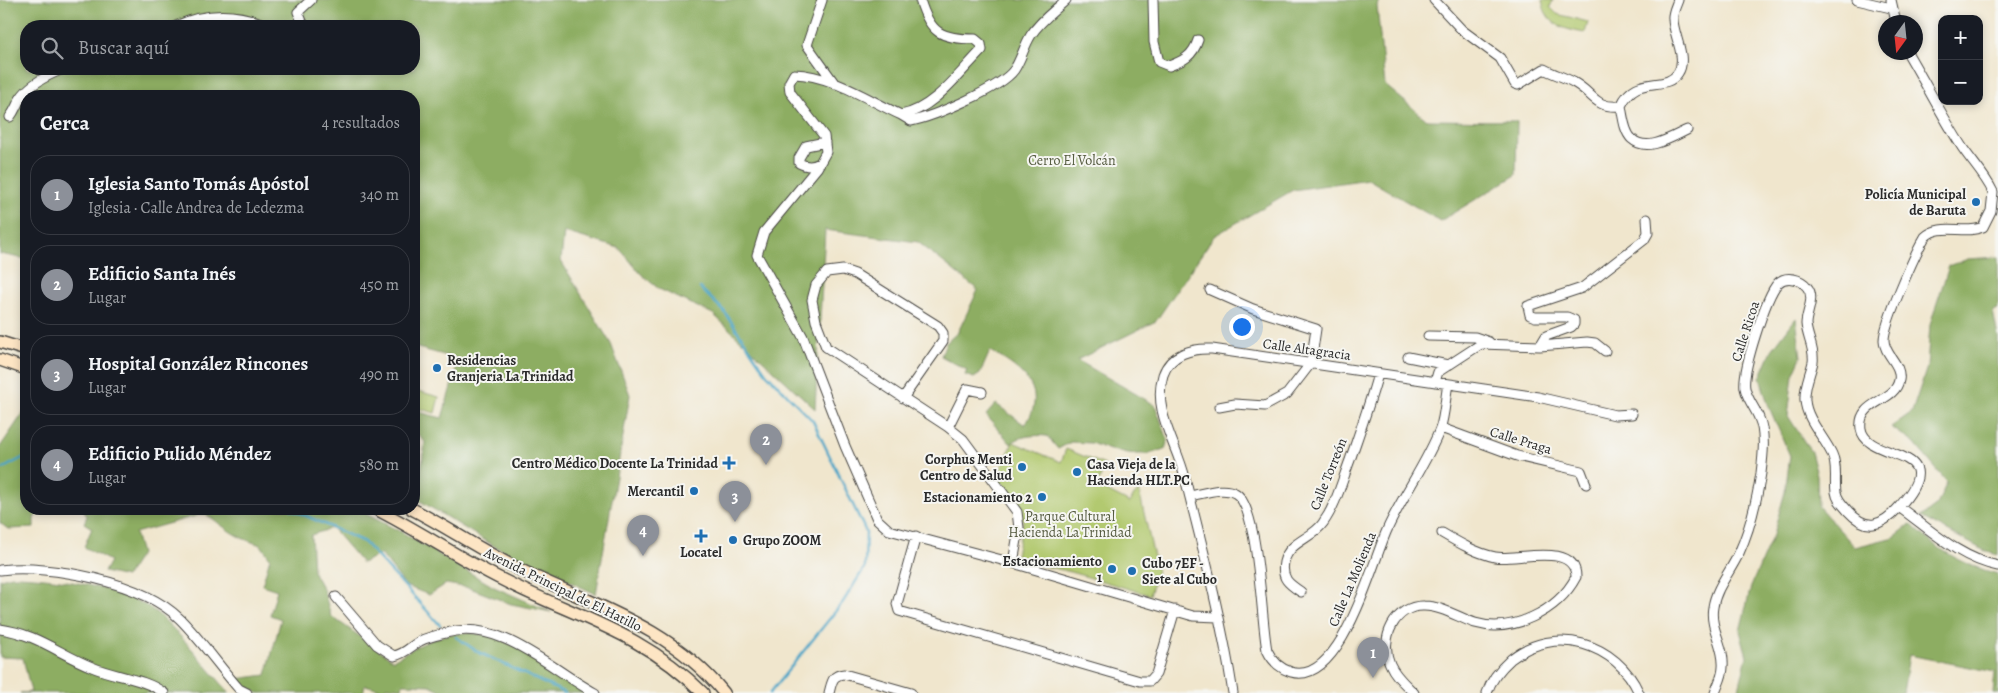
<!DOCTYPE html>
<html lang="es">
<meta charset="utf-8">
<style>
:root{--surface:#171b24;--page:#20242c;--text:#f1f3f6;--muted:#9ea1a6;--line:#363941;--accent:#8c9099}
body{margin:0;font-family:Alegreya,serif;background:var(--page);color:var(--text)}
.controls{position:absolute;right:15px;top:15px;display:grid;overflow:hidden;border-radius:10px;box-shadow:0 2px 8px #0003}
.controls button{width:45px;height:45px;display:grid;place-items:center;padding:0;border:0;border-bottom:1px solid var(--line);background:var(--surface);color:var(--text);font:25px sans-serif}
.compass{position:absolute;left:1878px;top:15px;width:45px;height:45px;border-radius:50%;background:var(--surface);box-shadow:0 2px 8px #0003;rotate:195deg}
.you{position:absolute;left:1241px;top:326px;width:18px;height:18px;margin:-12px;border:4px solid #fff;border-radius:50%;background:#1a73e8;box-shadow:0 0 0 8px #1a73e833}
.badge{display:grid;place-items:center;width:32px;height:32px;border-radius:50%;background:var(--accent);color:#fff;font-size:16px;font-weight:700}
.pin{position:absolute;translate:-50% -41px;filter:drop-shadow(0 1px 2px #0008)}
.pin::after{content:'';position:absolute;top:26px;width:18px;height:15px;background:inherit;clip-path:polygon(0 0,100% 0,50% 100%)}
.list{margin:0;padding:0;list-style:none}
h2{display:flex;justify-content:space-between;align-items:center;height:65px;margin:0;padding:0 20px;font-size:21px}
h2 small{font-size:16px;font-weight:400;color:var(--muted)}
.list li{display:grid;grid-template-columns:32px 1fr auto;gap:15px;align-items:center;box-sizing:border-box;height:80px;margin:0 10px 10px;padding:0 10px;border:1px solid var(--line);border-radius:20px}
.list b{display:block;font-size:19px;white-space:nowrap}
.list p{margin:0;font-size:16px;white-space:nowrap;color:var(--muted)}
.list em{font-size:16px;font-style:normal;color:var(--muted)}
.icon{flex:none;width:28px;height:28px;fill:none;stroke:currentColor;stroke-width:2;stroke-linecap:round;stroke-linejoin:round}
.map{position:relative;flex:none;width:1998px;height:693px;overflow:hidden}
.search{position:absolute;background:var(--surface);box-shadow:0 2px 8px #0003;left:20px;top:20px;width:400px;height:55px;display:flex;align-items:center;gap:12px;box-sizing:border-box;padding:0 18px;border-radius:20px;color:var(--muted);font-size:19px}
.panel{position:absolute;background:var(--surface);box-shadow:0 2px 8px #0003;left:20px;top:90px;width:400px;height:425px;border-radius:20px}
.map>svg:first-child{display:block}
.green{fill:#b2c96f;stroke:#6e7a4d}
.forest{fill:#8dad62;stroke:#5c6c46;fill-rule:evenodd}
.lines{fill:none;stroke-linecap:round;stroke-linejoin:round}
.stream{stroke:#49a5c7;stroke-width:2.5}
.street-casing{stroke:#494743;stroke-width:11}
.secondary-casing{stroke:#494743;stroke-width:14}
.street{stroke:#fff;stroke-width:9}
.secondary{stroke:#fde5c4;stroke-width:11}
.poi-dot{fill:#1f6fb2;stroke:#f6f6f2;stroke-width:2}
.labels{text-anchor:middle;stroke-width:4;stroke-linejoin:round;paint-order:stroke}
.park-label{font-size:14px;fill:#545a3f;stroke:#f6f6f2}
.poi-label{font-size:14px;font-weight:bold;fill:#2b2b2b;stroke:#f6f6f2;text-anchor:end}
.street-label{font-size:14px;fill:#2b2b2b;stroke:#f6f6f2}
</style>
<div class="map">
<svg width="1998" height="693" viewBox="0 0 1998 693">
<rect width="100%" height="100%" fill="#f6f6f2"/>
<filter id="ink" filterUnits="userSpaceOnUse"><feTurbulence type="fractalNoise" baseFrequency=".02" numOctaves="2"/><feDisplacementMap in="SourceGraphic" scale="10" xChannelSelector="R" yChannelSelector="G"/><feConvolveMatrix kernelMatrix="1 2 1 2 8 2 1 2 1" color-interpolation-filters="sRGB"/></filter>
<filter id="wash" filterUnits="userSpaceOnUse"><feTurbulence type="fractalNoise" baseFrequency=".0096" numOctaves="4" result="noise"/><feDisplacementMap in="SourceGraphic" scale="20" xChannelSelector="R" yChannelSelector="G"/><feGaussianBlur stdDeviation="1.12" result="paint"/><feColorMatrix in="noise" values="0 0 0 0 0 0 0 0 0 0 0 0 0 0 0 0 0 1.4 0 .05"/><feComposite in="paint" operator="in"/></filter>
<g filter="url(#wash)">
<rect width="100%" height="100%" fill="#f0e6cd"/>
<path class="green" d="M1542,0H1553L1550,7L1557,14L1588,22L1585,33C1563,29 1546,25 1542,0Z
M414,390L439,397L435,413L414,407Z
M1013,442L1061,462L1066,449L1105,465L1097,486L1130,503L1134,495L1139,491L1157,570L1150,595L1067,571L1015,560L1023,520L997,479Z"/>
<path class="forest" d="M0,0H1379L1377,6L1385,85L1427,120L1517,121L1516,175L1440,221L1368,179L1293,190L1214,236L1156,321L1077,360L1155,405L1168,440L1165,449L1149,454H1135L1110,450L1091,443L1071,442L1058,449L1047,436C1036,435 1019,435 1011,444L986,415L996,404L1025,425C1050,388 1020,369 990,351L980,374L974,378L965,375L967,370L941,356L946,343L958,332L978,290L918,242L825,230L815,409L713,314L659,289L642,275L619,248L564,232L561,261L611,344L630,395L596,594L494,546L417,499L425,442L414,430V411L442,418L459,359L414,347V96H26V259L0,254ZM26,26H414V69H26Z
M1998,257V309L1993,311L1998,337V555L1987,552L1921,517L1937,505L1947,482L1914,443L1891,427L1912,412L1927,367L1930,324L1949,266L1968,259Z
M1796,318L1801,357L1793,375L1788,416L1811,452L1817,475L1818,506L1855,547L1894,537L1911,524C1937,550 1963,565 1998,574V693H1993L1995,672L1909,655L1903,693H1738L1747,656L1740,631L1751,586L1773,535L1785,492L1790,456L1769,407L1760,378L1772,350Z
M26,409V509H40V512L34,518V528L8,529L0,523V447Z
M83,509H356L403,533L494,587L551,612L511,604L470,588L446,584L429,595L406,586L381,554L362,563L332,528L311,535L313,571L324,591L331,616L393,660C415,647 442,631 469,633C512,635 553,670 588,693H446L430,685L403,684L402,688L386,686L384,690L365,685L363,693H258L236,679L266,675L281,619L270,615L277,590L262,585L270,558L261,545C248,541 235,536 224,527C216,522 213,517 203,514L135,533L141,554L126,577L104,572L110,561L84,547L92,528L84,523L87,516Z
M12,576C50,576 129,588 158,614C184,637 206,667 230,693H20L31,692L23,658L0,657V579Z"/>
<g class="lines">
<path class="stream" d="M700,288L724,311L766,373L813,421L866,532L865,567L843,602L770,693
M0,470L26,456
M291,509L364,542L440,625
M456,637L478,652L565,693"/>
</g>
</g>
<g filter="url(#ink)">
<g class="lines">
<g class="street-casing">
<path id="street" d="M822,0L807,45L835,84
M920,0C930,33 941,39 975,39L981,44L982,50C960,72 933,110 901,115C868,100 831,75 794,74L789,83L790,92L824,136L826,152L817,168L764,232L757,255L803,337L845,446L877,519L889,530L1013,563L1193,616L1218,617
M1153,0L1154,42L1159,62L1169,66C1183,61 1193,56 1198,40
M1434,0L1462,30L1500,58L1515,84L1518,85L1544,69C1553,74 1564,77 1573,82C1593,92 1594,109 1621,106C1636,72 1665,93 1678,73C1688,58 1673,35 1673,19C1672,13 1676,6 1678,0
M1857,0L1891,8
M1891,0L1896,22
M176,26C206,12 238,12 268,26
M304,26L298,12L311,0
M1907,52C1926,84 1942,116 1962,147C1972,162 1985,175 1993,192
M1621,106C1623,116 1624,132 1632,139C1647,153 1672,137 1687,130
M901,115L911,121C933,117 1001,88 1014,70C1021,60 1024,46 1031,35C1040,21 1054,11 1066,0
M10,117C15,111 16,106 20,99C29,84 48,75 63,69
M820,163C812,167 807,167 799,163V158L806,146L825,142
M1210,290L1253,309L1316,329L1311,363L1287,394L1265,406L1235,404L1219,407
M1428,336L1475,337L1489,342
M1540,346L1546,336L1571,327L1574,324V320L1567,317H1535L1530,315L1528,306L1582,288L1644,240L1648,233L1647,219
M1408,357L1448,365
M1435,382L1438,372L1481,344L1540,346L1587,342L1595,343L1605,351
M903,398L943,341V333L938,326L855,274L843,270L827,272L816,285L812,300L816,321L826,347L948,427L963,439L1017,512L1019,528L1013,563
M948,427L967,389L982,392
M1441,428L1517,456L1581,471L1586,484
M1190,496C1203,494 1223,486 1235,493C1259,505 1261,621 1267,650C1272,661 1279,668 1291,672C1341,687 1372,563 1387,530C1402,496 1426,465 1440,429C1445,415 1445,399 1448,384
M1899,507C1931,530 1959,558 1998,566
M916,536L897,604L899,611L1140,681H1150L1156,674L1175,610
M0,570C50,564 143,582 180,619C201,640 219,666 239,689L247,693
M1301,592C1289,584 1281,579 1284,562C1289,541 1312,539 1323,523C1336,505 1342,481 1350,460C1360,431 1370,403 1378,374
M336,597L377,645L394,656C405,654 411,646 420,641C428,637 438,635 446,633C501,618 550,669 595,693
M0,629C37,634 59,654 92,667C115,677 144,678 164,693
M829,693C832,682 832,675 844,674L911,693
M1233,693C1222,621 1203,549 1185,478C1177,444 1152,411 1163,375C1170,354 1192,348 1212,349L1538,397L1615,415L1632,414
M1414,693C1405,684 1395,676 1390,664C1379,639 1395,605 1424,606C1442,606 1459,618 1475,623C1512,634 1558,611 1576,577C1576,541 1515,561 1495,557C1476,553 1459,543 1442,533
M1487,693C1491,679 1501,668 1511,659C1555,624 1617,643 1639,693
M1715,693C1718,684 1723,676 1723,667C1725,646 1709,628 1713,607C1716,587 1731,571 1739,553C1750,529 1757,499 1761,473C1763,457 1766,433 1759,418C1755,408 1747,399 1745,388C1742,371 1766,296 1778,283C1786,275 1801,279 1807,287C1816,297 1806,313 1806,324C1807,337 1815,349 1813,362C1810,375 1804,387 1805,400C1806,419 1824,437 1832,454C1838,467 1834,479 1836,492C1837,500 1843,505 1848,511C1866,531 1881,527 1898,508C1956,444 1867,463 1861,429C1857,400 1895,403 1899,380C1902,364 1884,355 1884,340C1884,323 1915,254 1925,237C1940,222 1965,235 1983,227L1991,211L1993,192"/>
</g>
<g class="secondary-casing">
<path id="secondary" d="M0,342L26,350
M0,360L26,369
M376,509C418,530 457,557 499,578C574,617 640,630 703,693
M412,509C449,528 483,552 521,570C595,606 669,626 724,693"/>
</g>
<use href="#street" class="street"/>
<use href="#secondary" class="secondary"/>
</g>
</g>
<g class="poi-dot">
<circle cx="1976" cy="202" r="5"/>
<circle cx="437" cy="368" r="5"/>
<path d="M726.5 455.5h5v5h5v5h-5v5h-5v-5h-5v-5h5z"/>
<circle cx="1022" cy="467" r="5"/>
<circle cx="1077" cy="472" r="5"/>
<circle cx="694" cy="491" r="5"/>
<circle cx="1042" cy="497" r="5"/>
<path d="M698.5 528.5h5v5h5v5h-5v5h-5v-5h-5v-5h5z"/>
<circle cx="733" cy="540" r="5"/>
<circle cx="1112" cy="569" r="5"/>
<circle cx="1132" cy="571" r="5"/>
</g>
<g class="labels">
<g class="park-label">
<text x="1072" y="165">Cerro El Volcán</text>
<text x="1070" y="521">Parque Cultural<tspan x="1070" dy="16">Hacienda La Trinidad</tspan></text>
</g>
<g class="poi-label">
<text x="1966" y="199">Policía Municipal<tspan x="1966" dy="16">de Baruta</tspan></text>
<text x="447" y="365" text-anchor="start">Residencias<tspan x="447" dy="16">Granjeria La Trinidad</tspan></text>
<text x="1012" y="464">Corphus Menti<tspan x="1012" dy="16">Centro de Salud</tspan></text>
<text x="718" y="468">Centro Médico Docente La Trinidad</text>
<text x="1087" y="469" text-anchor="start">Casa Vieja de la<tspan x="1087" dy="16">Hacienda HLT.PC</tspan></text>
<text x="684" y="496">Mercantil</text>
<text x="1032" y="502">Estacionamiento 2</text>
<text x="743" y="545" text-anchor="start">Grupo ZOOM</text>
<text x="701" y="557" text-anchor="middle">Locatel</text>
<text x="1102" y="566">Estacionamiento<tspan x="1102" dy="16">1</tspan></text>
<text x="1142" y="568" text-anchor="start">Cubo 7EF -<tspan x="1142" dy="16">Siete al Cubo</tspan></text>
</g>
<g class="street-label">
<text transform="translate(1745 331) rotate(-72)" y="5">Calle Ricoa</text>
<text transform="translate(1307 349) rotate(8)" y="5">Calle Altagracia</text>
<text transform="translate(1521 440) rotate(17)" y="5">Calle Praga</text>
<text transform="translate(1328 474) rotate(-68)" y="5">Calle Torreón</text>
<text transform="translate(1352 579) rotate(-67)" y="5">Calle La Molienda</text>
<text transform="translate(563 589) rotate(26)" y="5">Avenida Principal de El Hatillo</text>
</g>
</g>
</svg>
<div class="controls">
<button>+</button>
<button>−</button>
</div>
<svg class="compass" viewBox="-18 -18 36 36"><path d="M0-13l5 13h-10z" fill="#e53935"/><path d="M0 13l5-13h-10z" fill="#9ea1a6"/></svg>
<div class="you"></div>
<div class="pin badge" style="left:1373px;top:678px">1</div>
<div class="pin badge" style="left:766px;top:465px">2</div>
<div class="pin badge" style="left:735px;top:522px">3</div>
<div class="pin badge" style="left:643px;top:556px">4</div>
<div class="search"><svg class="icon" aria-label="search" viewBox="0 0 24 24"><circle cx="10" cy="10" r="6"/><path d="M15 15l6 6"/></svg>Buscar aquí</div>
<section class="panel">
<h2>Cerca<small>4 resultados</small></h2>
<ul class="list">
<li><span class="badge">1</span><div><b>Iglesia Santo Tomás Apóstol</b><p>Iglesia · Calle Andrea de Ledezma</p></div><em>340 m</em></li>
<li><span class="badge">2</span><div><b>Edificio Santa Inés</b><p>Lugar</p></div><em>450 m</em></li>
<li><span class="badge">3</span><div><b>Hospital González Rincones</b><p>Lugar</p></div><em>490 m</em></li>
<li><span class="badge">4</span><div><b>Edificio Pulido Méndez</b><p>Lugar</p></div><em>580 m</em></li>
</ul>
</section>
</div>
